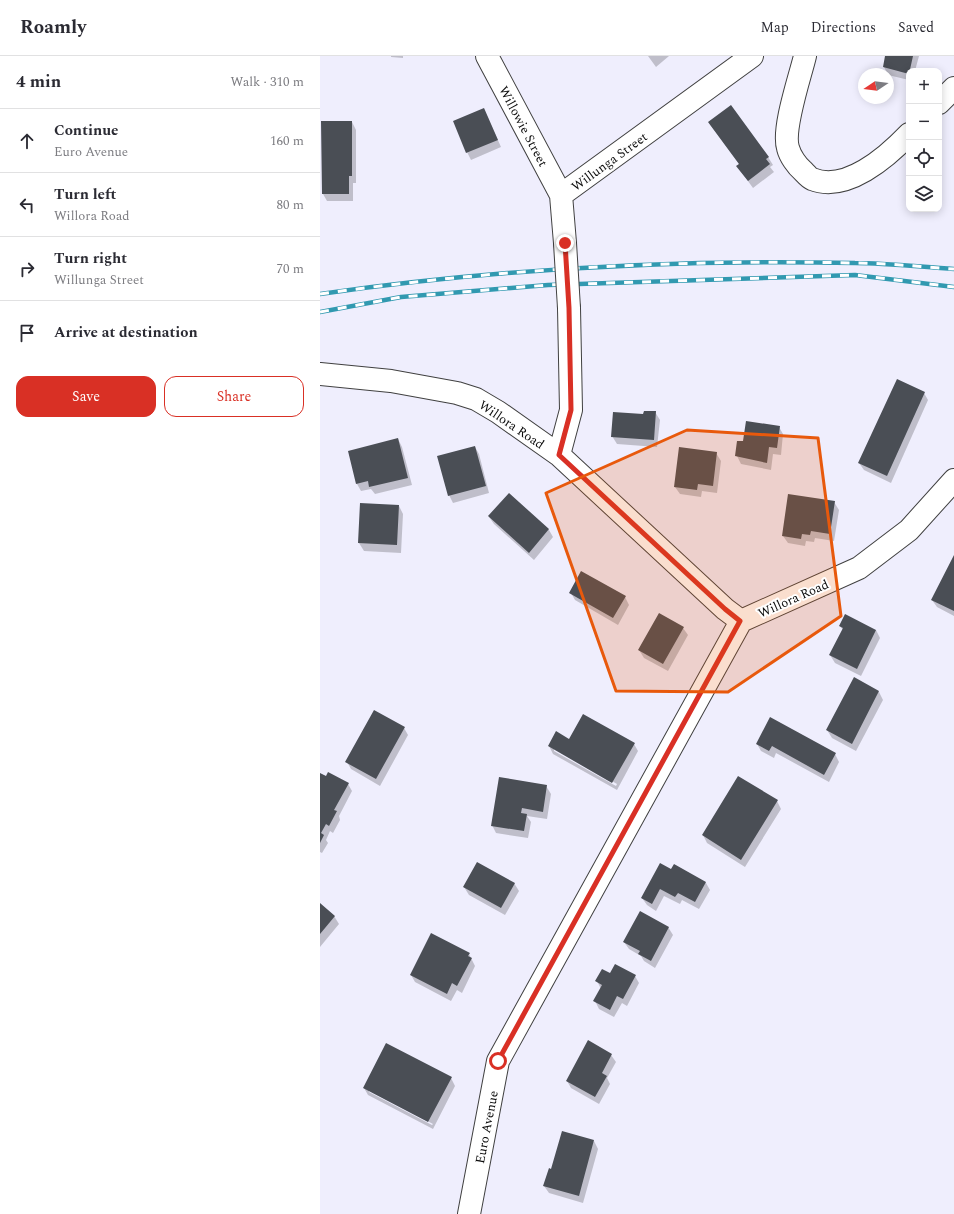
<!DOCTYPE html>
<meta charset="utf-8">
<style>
:root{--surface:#fff;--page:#f2f2f3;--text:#2b2b33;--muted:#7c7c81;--line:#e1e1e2;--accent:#d93025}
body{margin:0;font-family:Spectral,serif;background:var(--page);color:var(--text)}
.controls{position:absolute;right:12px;top:12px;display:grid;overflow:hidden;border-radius:8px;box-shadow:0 2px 10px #0003}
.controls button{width:36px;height:36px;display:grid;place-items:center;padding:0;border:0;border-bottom:1px solid var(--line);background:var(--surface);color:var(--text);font:20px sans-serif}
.compass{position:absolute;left:538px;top:12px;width:36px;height:36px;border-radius:50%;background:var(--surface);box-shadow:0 2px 10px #0003;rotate:257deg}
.stop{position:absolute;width:12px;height:12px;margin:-9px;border:3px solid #d93025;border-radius:50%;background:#fff}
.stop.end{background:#d93025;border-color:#fff;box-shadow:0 1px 4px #0008}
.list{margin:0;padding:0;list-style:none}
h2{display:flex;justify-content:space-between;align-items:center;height:52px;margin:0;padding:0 16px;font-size:17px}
h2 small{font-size:13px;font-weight:400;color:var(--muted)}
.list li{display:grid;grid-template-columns:26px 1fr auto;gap:12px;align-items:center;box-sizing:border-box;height:64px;padding:0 16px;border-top:1px solid var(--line)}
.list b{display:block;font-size:15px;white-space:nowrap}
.list p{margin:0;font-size:13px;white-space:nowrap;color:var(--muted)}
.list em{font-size:13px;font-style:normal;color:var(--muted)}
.actions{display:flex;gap:8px;padding:12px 16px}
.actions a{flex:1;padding:9px 0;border:1px solid var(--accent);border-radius:12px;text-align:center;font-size:14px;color:var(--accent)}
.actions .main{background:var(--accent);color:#fff}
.icon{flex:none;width:22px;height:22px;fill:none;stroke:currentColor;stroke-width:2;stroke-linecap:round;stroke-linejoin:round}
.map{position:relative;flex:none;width:634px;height:1158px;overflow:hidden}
header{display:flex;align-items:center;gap:24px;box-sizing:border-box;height:56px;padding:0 20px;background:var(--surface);border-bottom:1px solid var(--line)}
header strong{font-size:19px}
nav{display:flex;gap:22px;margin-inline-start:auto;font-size:14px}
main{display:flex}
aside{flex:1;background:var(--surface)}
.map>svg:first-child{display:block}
.shadow{fill:#0003;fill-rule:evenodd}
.building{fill:#4a4e55}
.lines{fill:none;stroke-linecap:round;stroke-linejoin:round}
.minor-casing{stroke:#404040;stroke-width:24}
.minor{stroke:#fff;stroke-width:22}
.rail-casing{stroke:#3199b0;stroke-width:4.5}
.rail{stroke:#fff;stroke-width:3;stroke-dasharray:9;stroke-linecap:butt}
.minor-bridge-casing{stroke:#404040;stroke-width:24;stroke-linecap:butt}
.minor-bridge{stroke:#fff;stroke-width:22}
.route{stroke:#d93025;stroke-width:5}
.marked{fill:#e8590c;fill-opacity:0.2;stroke:#e8590c;stroke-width:3;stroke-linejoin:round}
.labels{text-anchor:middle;stroke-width:4;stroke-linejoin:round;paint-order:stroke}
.street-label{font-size:13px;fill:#0d0d0d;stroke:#fff}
</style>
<header>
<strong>Roamly</strong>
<nav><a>Map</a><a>Directions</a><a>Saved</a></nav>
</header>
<main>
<aside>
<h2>4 min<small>Walk · 310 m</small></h2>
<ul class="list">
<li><svg class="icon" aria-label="ahead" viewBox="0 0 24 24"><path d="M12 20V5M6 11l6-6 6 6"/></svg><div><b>Continue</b><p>Euro Avenue</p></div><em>160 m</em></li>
<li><svg class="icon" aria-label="left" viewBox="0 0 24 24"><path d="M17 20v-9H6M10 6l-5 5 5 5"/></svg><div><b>Turn left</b><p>Willora Road</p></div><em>80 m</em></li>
<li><svg class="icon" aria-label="right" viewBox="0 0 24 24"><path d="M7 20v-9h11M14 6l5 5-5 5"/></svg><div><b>Turn right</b><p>Willunga Street</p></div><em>70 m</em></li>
<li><svg class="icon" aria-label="arrive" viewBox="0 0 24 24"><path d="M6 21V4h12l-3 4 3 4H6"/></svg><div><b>Arrive at destination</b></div></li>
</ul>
<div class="actions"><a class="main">Save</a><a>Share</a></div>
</aside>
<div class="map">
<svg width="634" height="1158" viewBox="0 0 634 1158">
<rect width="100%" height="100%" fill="#efeefd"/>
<path class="shadow" d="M71,0H83V2L71,1Z
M328,0H349L336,11Z
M566,0H599L595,15H589V24L568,19L564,11Z
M164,53L181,91L151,104L147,96Z
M32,66L36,74V127H33V145H7L3,138Z
M389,67L448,101L453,109L450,111L454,116L433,132L417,110L419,108Z
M604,337L608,344L571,427L544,414L539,407Z
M335,356L340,364L337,391L297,388L292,380L324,359Z
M459,371L463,378L461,399L453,398L451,414L421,408L417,400L424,386Z
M78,383L82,391L92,429L55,438L51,433L41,435L37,428L29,396Z
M155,391L159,398L169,437L133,447L129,439Z
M396,397L401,405L397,437L382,435L381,441L360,438L355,431Z
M189,439L229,474L233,481L214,504L174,468L169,461Z
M514,446L519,454L514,485L495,482L494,486L486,485L485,490L468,487L463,480Z
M79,450L83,458L81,497L44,495L39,487Z
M634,502V560L617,551L612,544Z
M251,537L305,541L309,549L298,569L255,544Z
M520,570L556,574L560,582L541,620L515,607L510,599L523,574Z
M363,572L368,579L348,615L324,602L319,594Z
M534,623L559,636L563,644L536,695L512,682L507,674Z
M84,672L88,679L60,730L31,713L27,706Z
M250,684L314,688L318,695L297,734L233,698L229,690ZM234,692L297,728L296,730L234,695Z
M437,688L515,698L519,706L509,726L456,697L454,702L441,695Z
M0,718L28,728L32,735L19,760L20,764L13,777L10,775L6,784L8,787L2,797L0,796Z
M226,730L231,738L227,763L207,760L211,766L208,782L176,777L172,769Z
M457,745L461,753L425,811L387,787L383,779Z
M355,809L386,827L390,834L379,853L362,844L360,848L344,840L336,855L327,849L322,842L352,815Z
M194,827L199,835L185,859L149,839L144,831Z
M0,849L14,860L19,868L0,891Z
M348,871L353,879L335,912L324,905L321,900L309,893L304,886Z
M149,898L155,910L142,937L137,934L131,945L95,926L91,919Z
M290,919L315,920L319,927L307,950L302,947L294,961L279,953L275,945L281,933L277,925Z
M291,999L296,1006L287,1022L290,1028L279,1048L251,1032L247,1025Z
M131,1022L135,1030L113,1073L48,1039L44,1032ZM49,1034L113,1068L112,1069L49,1036Z
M274,1085L278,1093L263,1147L229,1137L224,1130L232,1114Z"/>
<path class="building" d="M565,0H593L589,18L563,11Z
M411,49L449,101L446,103L450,108L428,125L416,110L419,108L388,66Z
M164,52L178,84L146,97L133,65Z
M1,65H32V120H29V138H2Z
M577,323L605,336L567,420L538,407Z
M324,355H336L334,384L291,381L293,356L323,358Z
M426,365L460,370L457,392L449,391L447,407L415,400L417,385H423Z
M78,382L88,422L49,431L48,425L36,428L28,395Z
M155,390L166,430L128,440L117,400Z
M359,391L397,396L393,430L378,428L377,434L354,431Z
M189,437L229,473L209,497L168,460Z
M468,438L515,445L510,478L491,475L490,479L482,478L481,483L462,480Z
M40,447L79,449L77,489L38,487Z
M634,499V555L611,544Z
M261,515L306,540L293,562L249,537Z
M339,557L364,571L343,608L318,594Z
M525,558L556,574L537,613L509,599L523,572L519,570Z
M534,621L559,635L532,688L506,674Z
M54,654L85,671L56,723L25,706Z
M263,658L315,687L292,727L228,690L236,675L249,683Z
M450,661L516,697L504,719L452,690L449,695L436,688Z
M8,716L29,727L14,754L17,755L9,770L6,768L1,777L4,779L0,787V717L6,720Z
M418,720L458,744L421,804L382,779Z
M179,721L227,729L223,756L202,752L201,757L207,758L204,775L171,770Z
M157,806L195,827L181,852L143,831Z
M340,807L351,813L354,808L386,826L375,846L358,837L355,841L340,833L332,848L321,842Z
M0,847L15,860L0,878Z
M320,855L349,871L331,905L318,898L320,895L303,886Z
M111,877L150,897L148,900L152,902L137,930L132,927L127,938L90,919Z
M295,908L316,919L303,943L297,940L290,954L273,945L282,929L275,925L282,913L290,917Z
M268,984L292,998L282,1017L287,1020L275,1041L246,1025Z
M66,987L132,1021L108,1066L43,1032Z
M242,1075L274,1084L259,1140L223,1130L229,1112L231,1113Z"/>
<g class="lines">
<g class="minor-casing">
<path id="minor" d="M167,0L241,139
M485,0C480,21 462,73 468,92C470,100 477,110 483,115C485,117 489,122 492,123C526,137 567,101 589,78
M619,47L634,32
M245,187L241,139L432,0
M0,318L71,325L137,337L156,343L178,356L239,399L405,553L421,565L539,512L589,474L634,424
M239,399L251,354L249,252
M149,1158L178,1005L421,565"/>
</g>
<use href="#minor" class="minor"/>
<g class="rail-casing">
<path id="rail" d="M0,238C176,213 357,203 535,207C568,207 601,211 634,213
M0,256L81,241L228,229L535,219L634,231"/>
</g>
<use href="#rail" class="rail"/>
<g class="minor-bridge-casing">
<path id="minor-bridge" d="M245,187L249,252"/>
</g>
<use href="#minor-bridge" class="minor-bridge"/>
</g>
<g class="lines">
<path class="route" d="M178,1005L420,565L405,553L239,399L251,354L249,252L245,187"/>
</g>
<path class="marked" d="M367,374L498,382L521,560L408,636L296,635L226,437Z"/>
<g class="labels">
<g class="street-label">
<text transform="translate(204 70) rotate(62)" y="5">Willowie Street</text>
<text transform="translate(289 105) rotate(-36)" y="5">Willunga Street</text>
<text transform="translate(192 368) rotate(34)" y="5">Willora Road</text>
<text transform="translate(473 542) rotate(-24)" y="5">Willora Road</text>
<text transform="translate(166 1071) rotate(-79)" y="5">Euro Avenue</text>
</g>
</g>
</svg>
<div class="controls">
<button>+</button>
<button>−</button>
<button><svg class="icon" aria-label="locate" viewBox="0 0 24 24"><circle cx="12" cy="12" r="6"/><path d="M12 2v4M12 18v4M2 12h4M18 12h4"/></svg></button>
<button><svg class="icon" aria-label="layers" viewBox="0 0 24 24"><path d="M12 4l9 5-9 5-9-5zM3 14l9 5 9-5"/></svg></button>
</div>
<svg class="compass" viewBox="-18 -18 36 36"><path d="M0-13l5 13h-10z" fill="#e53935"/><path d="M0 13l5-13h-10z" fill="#7c7c81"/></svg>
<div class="stop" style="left:178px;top:1005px"></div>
<div class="stop end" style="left:245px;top:187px"></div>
</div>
</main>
